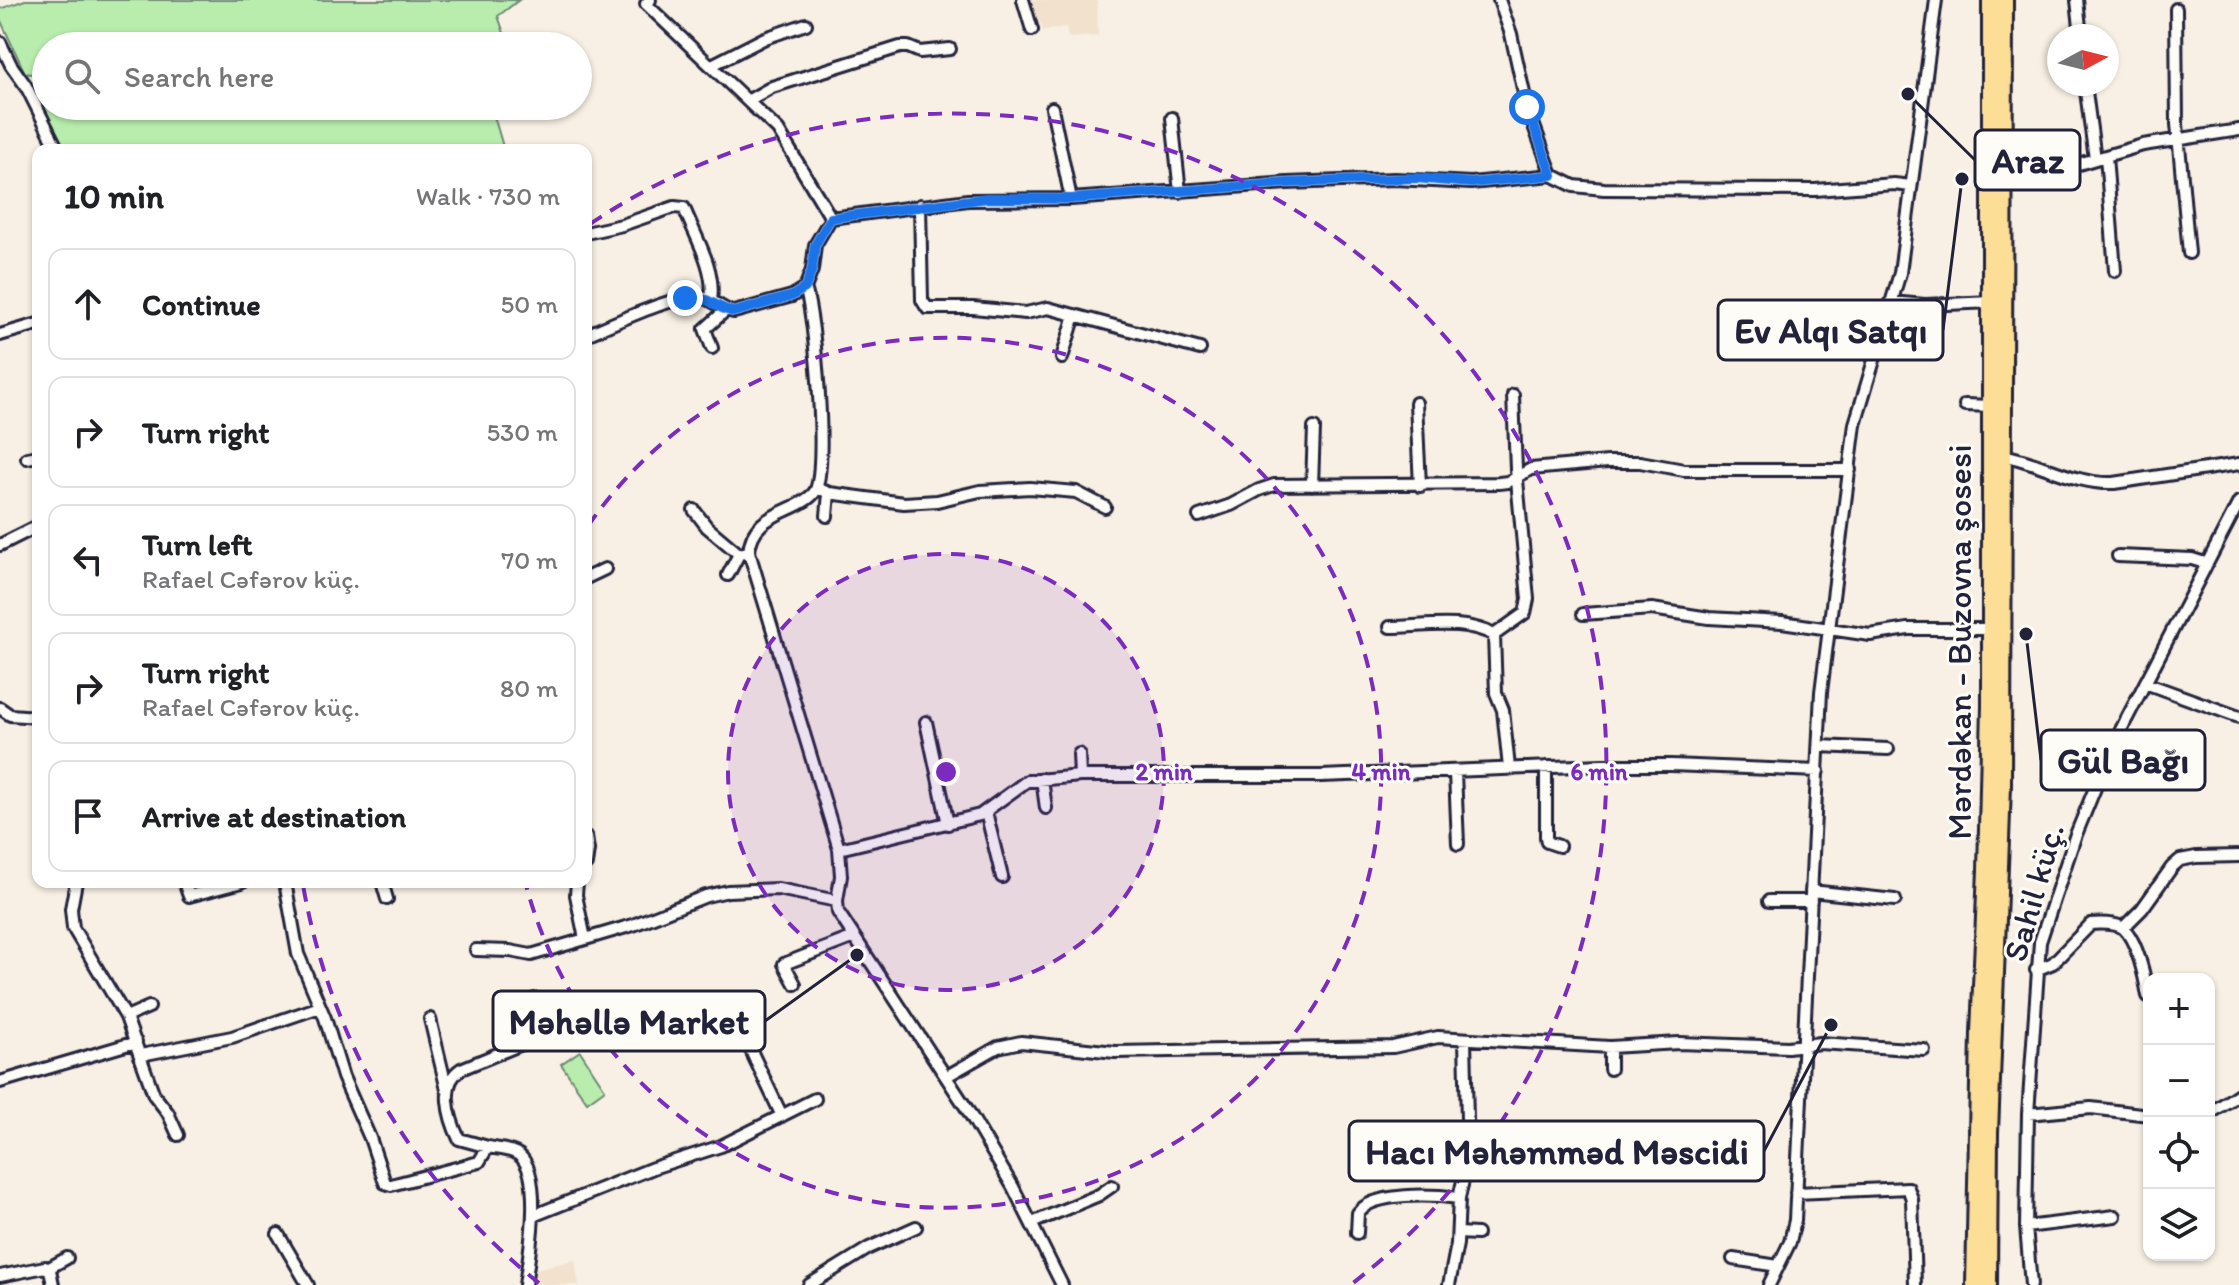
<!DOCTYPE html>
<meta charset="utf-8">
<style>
:root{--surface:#fff;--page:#f2f2f2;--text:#202124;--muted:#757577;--line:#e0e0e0}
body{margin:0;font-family:Itim,sans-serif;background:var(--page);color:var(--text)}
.controls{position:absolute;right:24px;bottom:24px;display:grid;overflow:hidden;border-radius:16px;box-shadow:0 2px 6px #0004}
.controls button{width:72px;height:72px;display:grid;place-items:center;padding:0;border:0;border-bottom:2px solid var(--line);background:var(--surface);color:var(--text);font:40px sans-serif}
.compass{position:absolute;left:2047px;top:24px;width:72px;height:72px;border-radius:50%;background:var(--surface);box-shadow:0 2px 6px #0004;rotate:83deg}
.stop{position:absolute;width:24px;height:24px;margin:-18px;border:6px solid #1a73e8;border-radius:50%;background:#fff}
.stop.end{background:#1a73e8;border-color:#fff;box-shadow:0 2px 8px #0008}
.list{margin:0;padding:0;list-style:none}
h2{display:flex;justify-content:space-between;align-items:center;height:104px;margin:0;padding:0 32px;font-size:34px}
h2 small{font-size:26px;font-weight:400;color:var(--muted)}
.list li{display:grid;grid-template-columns:52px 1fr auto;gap:24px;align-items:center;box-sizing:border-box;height:112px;margin:0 16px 16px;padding:0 16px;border:2px solid var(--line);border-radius:16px}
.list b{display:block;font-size:30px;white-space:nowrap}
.list p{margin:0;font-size:26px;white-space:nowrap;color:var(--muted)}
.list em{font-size:26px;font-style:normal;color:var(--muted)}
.icon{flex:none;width:44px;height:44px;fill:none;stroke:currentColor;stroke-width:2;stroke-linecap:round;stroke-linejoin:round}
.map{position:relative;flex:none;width:2239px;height:1285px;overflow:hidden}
.search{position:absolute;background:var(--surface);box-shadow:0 2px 6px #0004;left:32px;top:32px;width:560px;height:88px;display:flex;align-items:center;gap:20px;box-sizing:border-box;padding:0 28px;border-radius:44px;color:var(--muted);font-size:30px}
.panel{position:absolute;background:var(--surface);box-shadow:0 2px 6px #0004;left:32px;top:144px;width:560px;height:744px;border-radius:16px}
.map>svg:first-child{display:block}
.built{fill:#f2e2cd}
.green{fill:#b9edae;stroke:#6e8874;stroke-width:2}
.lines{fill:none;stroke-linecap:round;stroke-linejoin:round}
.street-casing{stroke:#22223b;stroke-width:16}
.primary-casing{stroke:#22223b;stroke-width:22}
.street{stroke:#fdfcf7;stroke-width:10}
.primary{stroke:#fdde96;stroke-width:16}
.route{stroke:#1a73e8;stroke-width:10}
.ring{fill:none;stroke:#7b2cbf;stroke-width:4;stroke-dasharray:14 10}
.labels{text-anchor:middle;stroke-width:6;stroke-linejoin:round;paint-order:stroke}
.street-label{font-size:34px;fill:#22223b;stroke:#fdfcf7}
.centre{fill:#7b2cbf;stroke:#fdfcf7;stroke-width:4}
.ring-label{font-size:24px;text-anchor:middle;font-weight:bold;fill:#7b2cbf;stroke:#fdfcf7;stroke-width:6;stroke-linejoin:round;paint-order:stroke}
.leader{fill:none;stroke:#22223b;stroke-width:3}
.callout-dot{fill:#22223b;stroke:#fdfcf7;stroke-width:3}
.callout{fill:#fdfcf7;stroke:#22223b;stroke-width:3}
.callout-label{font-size:36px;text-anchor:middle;font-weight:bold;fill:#22223b}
</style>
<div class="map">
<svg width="2239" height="1285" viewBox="0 0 2239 1285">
<rect width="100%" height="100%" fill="#f8f0e4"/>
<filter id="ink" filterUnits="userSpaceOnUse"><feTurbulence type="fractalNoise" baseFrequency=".0125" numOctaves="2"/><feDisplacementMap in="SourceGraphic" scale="16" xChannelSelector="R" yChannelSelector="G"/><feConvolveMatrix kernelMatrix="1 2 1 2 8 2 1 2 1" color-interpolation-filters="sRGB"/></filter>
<g filter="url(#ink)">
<path class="built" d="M1028,0H1097L1098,36L1068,38L1066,27L1043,31L1041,24L1033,20Z
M575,1260L579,1285H530L531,1270Z"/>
<path class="green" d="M25,0H519L498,16L504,33L475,46H46V106H491L504,150H63L36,95L42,83L38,75L25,73L0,19V9Z
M580,1051L605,1089L587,1102L561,1064Z"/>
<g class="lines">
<g class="street-casing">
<path id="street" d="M650,0L646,4L778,130L831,218
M1023,0L1032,30
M1499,0L1511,34L1527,107L1552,175
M2077,0L2081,36
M2176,9L2177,124L2189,253
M0,42L11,65L26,86L58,150
M712,65L765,38L806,24
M2085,84L2095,159
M749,100L772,87L900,47H908L920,52L950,49
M1052,108L1071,199
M1172,118L1180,192
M2106,156L2115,271
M2003,176L2058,170L2143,145L2239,130
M920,205L922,300L927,308H973L1026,313L1048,308L1200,349
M831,218L968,200L1071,199L1287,183L1395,179L1471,183L1552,175L1574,186L1604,189L1815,190L1894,184L1911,186
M586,233L622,225L674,207L684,208C695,236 716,269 711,300
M805,288C815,314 829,474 814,493C796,514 752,511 749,552L839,849L841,876L837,901L838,912L967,1109L1013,1187L1062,1285
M1891,302L1925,305L1992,302
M0,335L38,324
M586,335C611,325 675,294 700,297C713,298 721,310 734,312L792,296L805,288L812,270L815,245L831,218
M712,348L705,329L726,310
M1062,358L1075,315
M1416,403L1420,486
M1965,405L1991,406
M2002,455C2042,462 2074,485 2114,483L2239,464
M27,458L38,456
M1312,485L1314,428
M817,488L829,493L904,503L937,501L980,491L1030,488L1076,492L1105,507
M694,510L707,527L739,554L749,552
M827,516L829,493
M1199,516L1231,505L1259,490L1274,485L1499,483L1508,482L1531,469L1608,462H1640L1684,470H1850
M0,545L38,526
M2118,556L2192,559L2205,563
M728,575L739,554
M586,578L605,569
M1583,614L1652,609L1709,618L1782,622L1870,635L1908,629H1990
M1390,627C1426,627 1461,618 1494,635
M2145,683L2239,717
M0,708L10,715L38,717
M926,722L948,824
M1819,746L1888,749
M1079,754L1080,776
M1546,767V837L1547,842L1559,846
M1509,768L1503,710L1496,693L1494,635L1525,613L1528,599L1516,469L1513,395
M1455,773L1458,844
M1042,779L1046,808
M986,812L1002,877
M586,837L588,850L586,864
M839,849L980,815L1027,781L1080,776H1321L1602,765H1671L1818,771
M76,882L71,909L73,928L126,1017L154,1095L168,1113L178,1135
M184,882L189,896L242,882
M285,882L298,954L325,1018L343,1077L370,1138L385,1183L391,1185L479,1162L488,1147C497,1149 511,1149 519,1155C544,1175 529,1256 525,1285
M382,882L387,899
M577,882L576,895L585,939
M1811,891L1895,900
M1769,901H1811
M2123,928L2142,909L2172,867L2180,860L2196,857L2239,856
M476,950L510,951L531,955L633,925L706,896L728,891L778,889L837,901
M2036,970L2053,963L2091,924C2099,923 2116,923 2123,928C2137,940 2145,978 2148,996
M795,984L784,964L854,937
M126,1017L149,1007
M430,1019L447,1090
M697,1034L742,1024L753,1055L782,1116
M1610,1047V1069
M141,1055L232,1037L320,1007
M947,1076L998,1047L1021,1042L1115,1052L1393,1047L1438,1037L1610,1047L1679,1043L1788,1047L1820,1043L1924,1050
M0,1082L136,1042
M2028,1114L2091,1108L2149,1115
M2209,1114L2239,1094
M488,1147L459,1139C449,1118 439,1083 461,1069L534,1039L537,1031L535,999
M1796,1193L1908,1188L1912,1199L1915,1285
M535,1215L653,1168L721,1146L815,1099
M1032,1223L1099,1195L1112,1186
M2026,1227L2115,1216
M1357,1233L1358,1213C1373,1191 1435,1195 1459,1198
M1458,1233L1477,1234
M278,1234L308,1285
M1733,1259L1778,1266
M49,1268L67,1258
M0,1276L45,1267L50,1270L53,1285
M809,1285L869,1248L916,1227
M1449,1285L1457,1244L1459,1198L1468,1159L1465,1040
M1769,1285L1790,1242L1795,1220L1821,692L1855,424L1900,273L1936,0
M2031,1285L2026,1227L2028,1114L2040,942L2075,837L2111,749L2239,502"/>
</g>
<g class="primary-casing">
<path id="primary" d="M1975,1285L1980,1033L1987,870L1991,706V0
M1988,1285L1989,1133L2002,786L2004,0"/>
</g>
<use href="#street" class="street"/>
<use href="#primary" class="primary"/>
</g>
</g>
<g class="lines" filter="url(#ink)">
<path class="route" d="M685,298C709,294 713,308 734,312L792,296L805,288L812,270L815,245L831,218L988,198L1071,199L1287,183L1416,178L1471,183L1552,175L1527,107"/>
</g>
<circle cx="946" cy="772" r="218" fill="#7b2cbf" fill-opacity=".12"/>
<g class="ring">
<circle cx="946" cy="772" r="218"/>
<path d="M588 526A435 435 0 1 1 526 885"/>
<path d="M539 1283A653 653 0 0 1 303 885M590 224A653 653 0 0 1 1353 1283"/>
</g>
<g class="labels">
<g class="street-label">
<text transform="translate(1959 642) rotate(-90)" y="12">Mərdəkan - Buzovna şosesi</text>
<text transform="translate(2033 892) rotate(-74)" y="12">Sahil küç.</text>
</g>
</g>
<circle cx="946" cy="772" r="12" class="centre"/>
<g class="ring-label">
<text x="1164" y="780">2 min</text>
<text x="1381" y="780">4 min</text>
<text x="1599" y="780">6 min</text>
</g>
<path class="leader" d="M1908 94L1975 160M1962 179L1943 330M2026 634L2041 760M857 955L765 1021M1831 1025L1764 1151"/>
<g class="callout-dot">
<circle cx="1908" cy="94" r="8"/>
<circle cx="1962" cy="179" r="8"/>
<circle cx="2026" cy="634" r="8"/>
<circle cx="857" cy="955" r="8"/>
<circle cx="1831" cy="1025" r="8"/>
</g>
<g class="callout">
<rect x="1975" y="130" width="105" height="60" rx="8"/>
<rect x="1718" y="300" width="225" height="60" rx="8"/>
<rect x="2041" y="730" width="164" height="60" rx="8"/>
<rect x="493" y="991" width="272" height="60" rx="8"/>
<rect x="1349" y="1121" width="415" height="60" rx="8"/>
</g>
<g class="callout-label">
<text x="2028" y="173">Araz</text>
<text x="1831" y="343">Ev Alqı Satqı</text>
<text x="2123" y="773">Gül Bağı</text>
<text x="629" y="1034">Məhəllə Market</text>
<text x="1557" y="1164">Hacı Məhəmməd Məscidi</text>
</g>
</svg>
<div class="controls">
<button>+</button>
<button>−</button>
<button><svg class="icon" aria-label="locate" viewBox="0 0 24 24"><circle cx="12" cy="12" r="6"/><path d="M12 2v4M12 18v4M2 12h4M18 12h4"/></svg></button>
<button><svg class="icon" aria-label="layers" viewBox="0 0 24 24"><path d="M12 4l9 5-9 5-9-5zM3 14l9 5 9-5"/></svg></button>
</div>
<svg class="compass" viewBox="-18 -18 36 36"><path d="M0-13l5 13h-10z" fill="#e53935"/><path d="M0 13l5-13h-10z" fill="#757577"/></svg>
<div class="stop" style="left:1527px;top:107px"></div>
<div class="stop end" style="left:685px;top:298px"></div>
<div class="search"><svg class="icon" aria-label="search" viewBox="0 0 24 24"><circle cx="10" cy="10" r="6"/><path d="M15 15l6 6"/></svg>Search here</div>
<section class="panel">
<h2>10 min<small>Walk · 730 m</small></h2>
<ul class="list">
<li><svg class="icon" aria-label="ahead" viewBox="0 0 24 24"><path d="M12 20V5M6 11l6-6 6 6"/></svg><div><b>Continue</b></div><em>50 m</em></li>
<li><svg class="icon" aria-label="right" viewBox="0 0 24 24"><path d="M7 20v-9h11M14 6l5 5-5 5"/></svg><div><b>Turn right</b></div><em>530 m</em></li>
<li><svg class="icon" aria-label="left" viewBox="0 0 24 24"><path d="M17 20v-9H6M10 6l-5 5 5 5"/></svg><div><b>Turn left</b><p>Rafael Cəfərov küç.</p></div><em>70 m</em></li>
<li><svg class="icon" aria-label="right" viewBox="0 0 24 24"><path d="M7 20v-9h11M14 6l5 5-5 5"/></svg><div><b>Turn right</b><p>Rafael Cəfərov küç.</p></div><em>80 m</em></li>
<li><svg class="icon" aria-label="arrive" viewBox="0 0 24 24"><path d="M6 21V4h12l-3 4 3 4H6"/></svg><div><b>Arrive at destination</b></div></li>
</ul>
</section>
</div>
